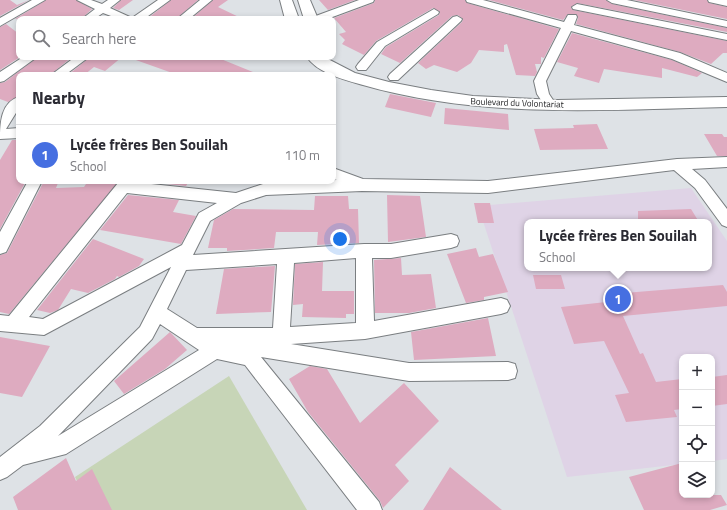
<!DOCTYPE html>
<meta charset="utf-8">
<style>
:root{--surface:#fff;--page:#f2f2f3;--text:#2b2b33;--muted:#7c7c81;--line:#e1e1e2;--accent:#466fe1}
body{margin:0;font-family:"Titillium Web",sans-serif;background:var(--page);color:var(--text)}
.controls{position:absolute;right:12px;bottom:12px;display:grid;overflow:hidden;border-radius:8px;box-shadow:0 2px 6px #0003}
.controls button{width:36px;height:36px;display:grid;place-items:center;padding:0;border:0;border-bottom:1px solid var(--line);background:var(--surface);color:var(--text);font:20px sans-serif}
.you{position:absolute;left:340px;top:239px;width:14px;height:14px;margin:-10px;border:3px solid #fff;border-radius:50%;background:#1a73e8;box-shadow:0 0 0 6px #1a73e833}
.badge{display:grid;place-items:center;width:26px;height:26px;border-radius:50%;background:var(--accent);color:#fff;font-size:13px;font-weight:700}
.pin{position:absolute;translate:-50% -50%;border:2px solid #fff;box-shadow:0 1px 4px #0006}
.popup{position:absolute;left:524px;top:219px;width:188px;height:52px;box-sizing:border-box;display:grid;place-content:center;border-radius:8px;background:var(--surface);filter:drop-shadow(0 1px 3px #0005);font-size:13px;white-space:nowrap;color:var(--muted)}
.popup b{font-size:15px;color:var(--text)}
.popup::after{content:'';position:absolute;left:50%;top:100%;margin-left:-8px;border:8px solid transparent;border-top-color:var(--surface)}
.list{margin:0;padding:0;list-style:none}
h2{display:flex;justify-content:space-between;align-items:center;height:52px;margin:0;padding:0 16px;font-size:17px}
h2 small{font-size:13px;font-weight:400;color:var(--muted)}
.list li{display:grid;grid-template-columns:26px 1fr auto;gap:12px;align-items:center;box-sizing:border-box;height:60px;padding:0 16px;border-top:1px solid var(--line)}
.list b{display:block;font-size:15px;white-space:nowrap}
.list p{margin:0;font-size:13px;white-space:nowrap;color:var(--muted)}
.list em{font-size:13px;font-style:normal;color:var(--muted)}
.icon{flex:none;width:22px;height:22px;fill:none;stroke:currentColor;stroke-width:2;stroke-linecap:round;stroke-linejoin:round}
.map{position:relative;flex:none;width:727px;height:510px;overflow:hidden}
.search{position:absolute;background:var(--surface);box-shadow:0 2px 6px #0003;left:16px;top:16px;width:320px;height:44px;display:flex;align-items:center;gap:10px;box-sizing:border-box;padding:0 14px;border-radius:8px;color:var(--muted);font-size:15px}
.panel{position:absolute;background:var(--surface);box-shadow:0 2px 6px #0003;left:16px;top:72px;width:320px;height:112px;border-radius:8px}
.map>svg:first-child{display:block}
.education{fill:#dfd3e6;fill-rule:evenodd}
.green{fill:#c7d5b7}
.building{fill:#deabc0}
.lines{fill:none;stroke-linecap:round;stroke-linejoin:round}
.minor-casing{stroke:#7a7e81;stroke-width:2}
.major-casing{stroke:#7a7e81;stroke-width:2}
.minor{fill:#fff;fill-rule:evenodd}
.major{fill:#fff;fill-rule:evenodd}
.labels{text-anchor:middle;stroke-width:3;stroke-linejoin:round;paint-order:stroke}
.far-street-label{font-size:9px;fill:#1c1d1f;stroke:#fff}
</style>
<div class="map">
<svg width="727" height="510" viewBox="0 0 727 510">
<rect width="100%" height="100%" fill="#dee2e6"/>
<path class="education" d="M691,188L727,241V459L712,461V357H682V464L567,477L478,206ZM527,222H709V268H527Z"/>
<path class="green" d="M229,376L307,510H92L75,477Z"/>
<path class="building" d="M0,0H10L17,5L29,0L0,16Z
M46,0H76L92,9L81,19H15Z
M121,0H133L119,10L113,8Z
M171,0H198L176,19H147Z
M213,0H228L218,7L243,19H191Z
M319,0H355L328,10Z
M375,0H465L467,3L559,29L544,58L541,57V64H535L537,72L535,76L516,75L507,44L504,45V52L479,50L471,63L457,72L434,65L426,69L418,63L462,22L463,19L458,15L452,16L400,63L381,54L386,47L439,15L440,12L433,8L376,41L364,55L342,44L345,40L339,34L346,32L334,18L374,3Z
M489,0H606L612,4L727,28V32L577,3L571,8L573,10L727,41V53H723L711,64L680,52L576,24L578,18L576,14H568L563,20Z
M634,0H707L709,3L727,7V19Z
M6,24L19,34L20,57L0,70V27Z
M572,33L672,60L702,73L697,77L662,68V78L604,69L599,83L574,76L578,68L557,62Z
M38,57H72L50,75H19V96L8,102L0,99V83L5,82Z
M90,57H122L105,71L94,67L84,75H68Z
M133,57H216L258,74V75H178L133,59Z
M390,94L436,103L431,117L385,107Z
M445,108L508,114L509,130L444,124Z
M597,124L608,149L540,150L534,129L574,128L573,125Z
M704,134H722L724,137H727V156H717Z
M12,140H19V181H26L0,229V160Z
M88,181H119L9,314L0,312V255L7,253L43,183H58L56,188L84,187Z
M137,181H189L186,186Z
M128,195L179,200L173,212L196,216L181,244L100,230Z
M387,195L420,196L426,237L388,242Z
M315,196H348L349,209H358L359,243L317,245L318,232H276L274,248L227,251V248H208L214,220L233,209L314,210Z
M474,203H490L494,223H478Z
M691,209L699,222H638V211Z
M93,239L144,259L139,266L119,277L117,276L115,279L88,293L71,289L58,310L50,313L37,310Z
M476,248L479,257L493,254L508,292L484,297V300L466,303L447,254Z
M401,258L402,275L431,274L436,308L409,313H375L374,260Z
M323,262L322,291H354V314H346V318L302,317L303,304L293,305L295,264Z
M275,266L271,312L216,314L224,269Z
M533,275H561L565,289H536Z
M723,285L727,292V306L623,316L640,354L643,353L656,382L682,379V409L674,410L677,417L626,422L615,395L629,393L604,341L574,344L561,307L615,301L612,294Z
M488,318L496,356L414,360L411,332Z
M170,332L187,350L165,369L124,394L114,381Z
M0,337L50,346L22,397L0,393Z
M310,366L327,369L360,423L404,383L439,421L395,465L409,481L383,508L380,501L308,412L289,379Z
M727,375V404L712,406V377Z
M66,458L76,481L92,469L112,510H18L13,497Z
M682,463V495H721L727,505L710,510H644L629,477Z
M450,467L502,510H423Z"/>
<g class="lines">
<g class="minor-casing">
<path id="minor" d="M32,0H45L0,26V18Z
M77,0H91L102,4L108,0H120L110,8L132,18L158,0H170L144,19H119L103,13L94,19H82L95,9Z
M200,0H212L189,19H177Z
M359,0H374L373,2L327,19H312L313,17Z
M466,0H483L564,22L568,15H576L577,17L574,25L680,53L727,73V82L672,59L571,31L546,81L549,94L557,106L555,109H547L537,94L534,81L561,28L467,2Z
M607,0H627L727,21V27L612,3Z
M708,0H727V6L709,2Z
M577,4L727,34V40L573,9L572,7Z
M434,9L439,12L438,14L385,46L366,70H358L356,67L358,64L377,42Z
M457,16L462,19L461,21L398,80H390L388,77L390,74L453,17Z
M23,57H37L4,81L0,82V72Z
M75,57H89L65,75H51Z
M19,97V108L6,129L19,128V138L0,139C0,123 1,102 19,97Z
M727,157V167L692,169L705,180L727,209V227L722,225L695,188L674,170L488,193L362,191L266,195L241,203L210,221L193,255L364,244H391L451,234L457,236L459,241L457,246L451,248L391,258H372L374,321L501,298L507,300L510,306L507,312L501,314L365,339L291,344L409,363L508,362L515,364L517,371L515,378L508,380L409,381L261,357L379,502L382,510H357L245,365L217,359L66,454L23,465L7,477L0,480V457L40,426L140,327L171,267L44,335L0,331V315L9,316L118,183L123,181L236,193L266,183L337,180L333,179V168L363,179L488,181L677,159ZM127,193L217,203L199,213L182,245L43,319L29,317ZM356,258V323L290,327L294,263ZM277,264L273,328H197L167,309L186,270ZM160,324L199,350L58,436L152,339Z
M28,181H42L6,252L0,254V232Z"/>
</g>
<g class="major-casing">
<path id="major" d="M280,0H292L299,19H285Z
M298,0H310L318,19H304Z
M307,57H324L355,73L389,82L431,90L473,96L557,100L727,97V107C605,110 481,119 363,85C345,80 317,73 307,57Z"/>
</g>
<use href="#minor" class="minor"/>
<use href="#major" class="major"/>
</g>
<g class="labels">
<g class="far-street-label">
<text transform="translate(517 103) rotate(2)" y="3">Boulevard du Volontariat</text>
</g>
</g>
</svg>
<div class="controls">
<button>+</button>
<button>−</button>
<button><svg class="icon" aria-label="locate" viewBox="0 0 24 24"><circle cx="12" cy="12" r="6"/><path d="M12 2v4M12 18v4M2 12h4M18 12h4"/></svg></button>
<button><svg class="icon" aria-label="layers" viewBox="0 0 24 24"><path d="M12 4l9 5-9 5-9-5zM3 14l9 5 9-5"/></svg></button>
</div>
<div class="you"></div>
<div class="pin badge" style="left:618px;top:299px">1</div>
<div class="popup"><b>Lycée frères Ben Souilah</b>School</div>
<div class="search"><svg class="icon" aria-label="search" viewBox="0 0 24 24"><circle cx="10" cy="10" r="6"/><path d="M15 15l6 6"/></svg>Search here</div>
<section class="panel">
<h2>Nearby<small></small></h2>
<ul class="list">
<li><span class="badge">1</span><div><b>Lycée frères Ben Souilah</b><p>School</p></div><em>110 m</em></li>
</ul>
</section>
</div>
